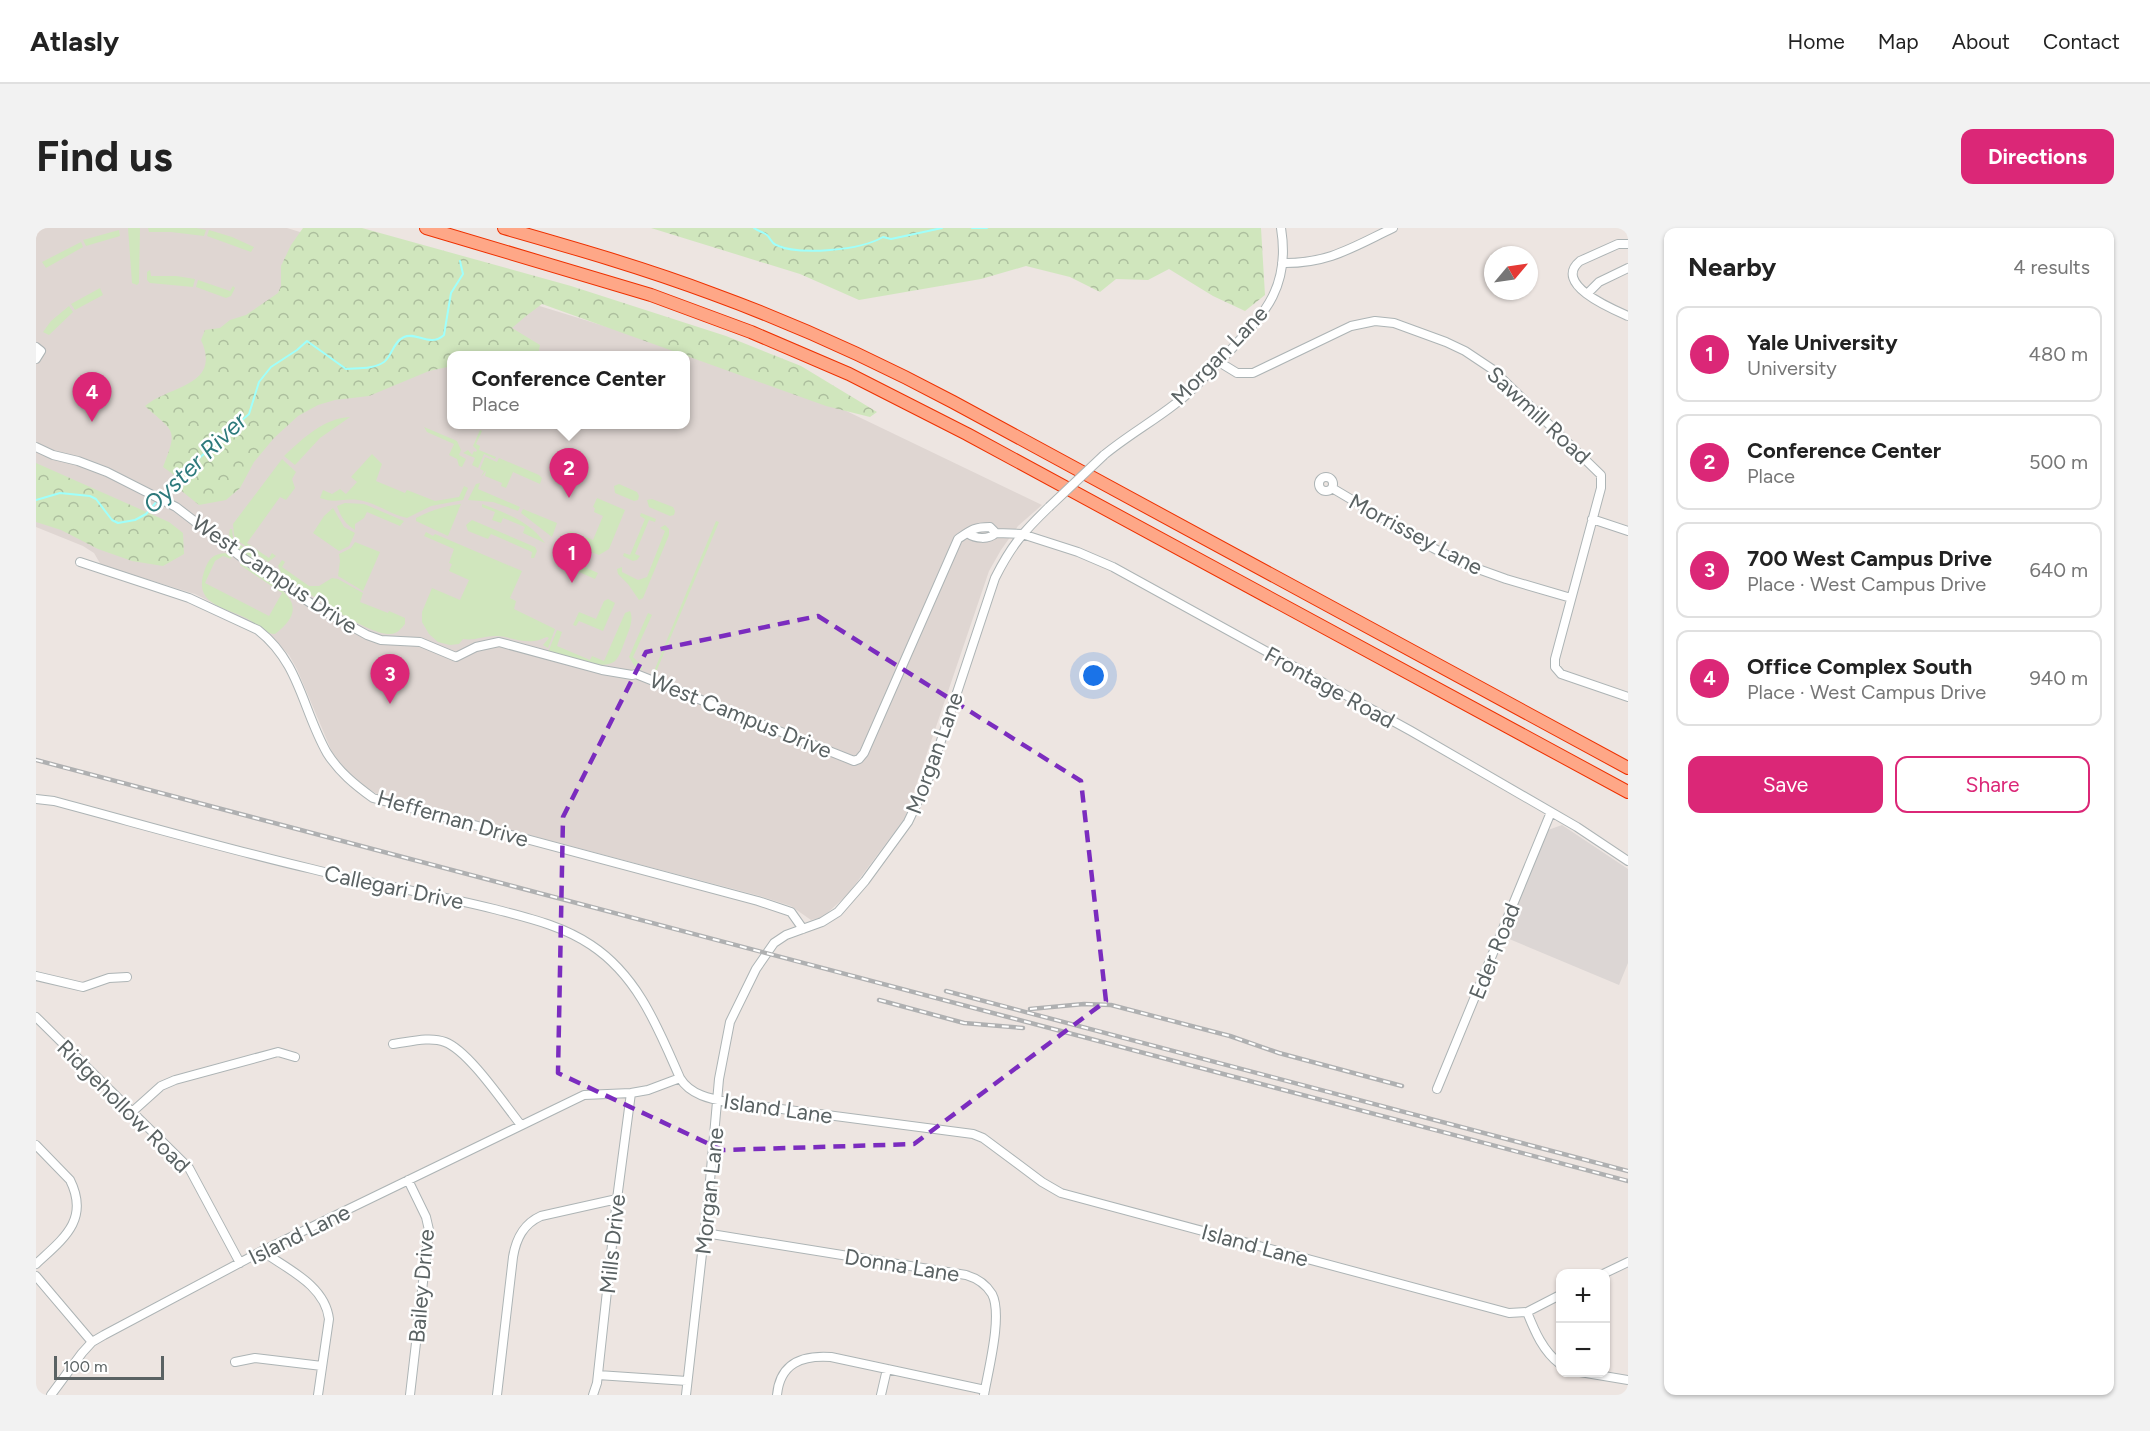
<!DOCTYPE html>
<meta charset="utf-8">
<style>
:root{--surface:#fff;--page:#f2f2f2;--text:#222;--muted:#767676;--line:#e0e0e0;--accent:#db2777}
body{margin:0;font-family:Figtree,sans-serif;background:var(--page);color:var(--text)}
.controls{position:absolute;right:18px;bottom:18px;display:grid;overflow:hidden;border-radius:12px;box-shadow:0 2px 4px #0004}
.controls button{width:54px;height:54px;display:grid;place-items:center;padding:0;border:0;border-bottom:2px solid var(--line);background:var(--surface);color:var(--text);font:30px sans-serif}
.compass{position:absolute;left:1448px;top:18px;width:54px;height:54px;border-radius:50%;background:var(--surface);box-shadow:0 2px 4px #0004;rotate:61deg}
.scale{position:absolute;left:18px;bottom:15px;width:110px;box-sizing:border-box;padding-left:6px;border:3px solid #5a6263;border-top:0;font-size:16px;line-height:21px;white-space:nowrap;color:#5a6263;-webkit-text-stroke:4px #fff;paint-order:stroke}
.you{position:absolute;left:1058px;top:448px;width:21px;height:21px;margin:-15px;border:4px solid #fff;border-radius:50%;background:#1a73e8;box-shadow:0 0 0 9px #1a73e833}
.badge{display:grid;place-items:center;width:39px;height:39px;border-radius:50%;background:var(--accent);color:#fff;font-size:20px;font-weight:700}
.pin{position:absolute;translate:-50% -50px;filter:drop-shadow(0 2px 3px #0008)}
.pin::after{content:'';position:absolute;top:32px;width:21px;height:18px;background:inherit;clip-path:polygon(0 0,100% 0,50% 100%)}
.popup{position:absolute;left:411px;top:123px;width:243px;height:78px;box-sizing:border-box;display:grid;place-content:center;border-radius:12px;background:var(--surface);filter:drop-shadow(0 2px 4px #0005);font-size:20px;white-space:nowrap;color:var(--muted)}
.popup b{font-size:22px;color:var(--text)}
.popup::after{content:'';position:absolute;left:50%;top:100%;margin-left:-12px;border:12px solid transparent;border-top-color:var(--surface)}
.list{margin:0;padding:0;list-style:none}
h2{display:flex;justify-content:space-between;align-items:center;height:78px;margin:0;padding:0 24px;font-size:26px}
h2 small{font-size:20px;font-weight:400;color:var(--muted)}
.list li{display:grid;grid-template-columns:39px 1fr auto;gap:18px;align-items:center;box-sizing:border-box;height:96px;margin:0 12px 12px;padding:0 12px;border:2px solid var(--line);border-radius:12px}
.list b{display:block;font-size:22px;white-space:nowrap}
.list p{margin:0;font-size:20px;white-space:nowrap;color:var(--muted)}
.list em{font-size:20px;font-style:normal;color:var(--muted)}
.actions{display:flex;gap:12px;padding:18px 24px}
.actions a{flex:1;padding:14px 0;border:2px solid var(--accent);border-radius:12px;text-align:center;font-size:21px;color:var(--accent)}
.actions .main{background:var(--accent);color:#fff}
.map{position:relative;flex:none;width:1592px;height:1167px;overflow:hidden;border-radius:12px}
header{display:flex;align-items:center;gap:36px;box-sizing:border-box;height:84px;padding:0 30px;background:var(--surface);border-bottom:2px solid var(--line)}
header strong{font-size:28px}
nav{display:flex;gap:33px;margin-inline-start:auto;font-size:21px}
.intro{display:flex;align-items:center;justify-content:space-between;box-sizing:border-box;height:144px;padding:0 36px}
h1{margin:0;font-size:42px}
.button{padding:15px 27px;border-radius:12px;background:var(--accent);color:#fff;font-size:21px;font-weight:700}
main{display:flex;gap:36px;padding:0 36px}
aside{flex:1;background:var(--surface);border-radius:12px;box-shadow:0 2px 4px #0004}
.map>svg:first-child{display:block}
.industrial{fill:#dcd6d4}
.education{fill:#dfd6d2;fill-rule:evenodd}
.green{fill:#d0e6bd}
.forest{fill:url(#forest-crowns)}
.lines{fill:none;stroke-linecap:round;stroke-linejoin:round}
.stream{stroke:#9ffffb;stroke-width:2}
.minor-casing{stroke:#adb4b5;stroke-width:10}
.highway-casing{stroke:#ee3100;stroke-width:14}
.minor{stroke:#fff;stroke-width:8}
.highway{stroke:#fea787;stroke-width:12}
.rail-casing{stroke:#afb0b1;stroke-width:4.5}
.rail{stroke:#fff;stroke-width:2;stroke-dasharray:7;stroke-linecap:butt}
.minor-bridge-casing{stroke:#adb4b5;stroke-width:10;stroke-linecap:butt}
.minor-bridge{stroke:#fff;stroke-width:8}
.marked{fill:none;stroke:#7b2cbf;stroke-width:4.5;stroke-dasharray:12 8;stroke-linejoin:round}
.labels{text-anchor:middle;stroke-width:5;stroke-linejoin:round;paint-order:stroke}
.street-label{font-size:22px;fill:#5a6263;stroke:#fff}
.water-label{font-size:24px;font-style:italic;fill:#2d7a7c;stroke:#fff}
</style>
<header>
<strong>Atlasly</strong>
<nav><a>Home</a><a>Map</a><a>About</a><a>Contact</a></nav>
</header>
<div class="intro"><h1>Find us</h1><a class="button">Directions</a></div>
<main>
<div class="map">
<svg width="1592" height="1167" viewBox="0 0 1592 1167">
<defs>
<pattern id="forest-crowns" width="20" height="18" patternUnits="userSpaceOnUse" patternTransform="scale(1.5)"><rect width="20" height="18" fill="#d0e6bd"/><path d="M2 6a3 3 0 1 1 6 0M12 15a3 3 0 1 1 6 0" fill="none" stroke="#acbe9d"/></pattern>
</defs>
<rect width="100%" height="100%" fill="#ede5e1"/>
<path class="industrial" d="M1526,597L1592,641V735L1583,757L1466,708L1512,602Z"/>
<path class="education" d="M0,0H251L750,154L1006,277L982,298L965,322L953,343L869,590L812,666L787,689L775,692L755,678L724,668L356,571L341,566L323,555L308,540L296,524L261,441L253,427L235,408L220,397L159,366L65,337L58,325L47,318L0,299ZM416,128H650V196H416Z"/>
<path class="green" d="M92,0H104L103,55L101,57L96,55Z
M112,0H160L170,2L168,8L135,4H113Z
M83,2L84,8L50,18L47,12Z
M173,2L196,9L218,19L215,24L171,8Z
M45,14L47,19L10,40L6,34Z
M114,42L115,48H140L159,51L157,59L114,55L111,52V44Z
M162,52L194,63L197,58L199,60L195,68L190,70L160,59Z
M64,60L67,67L39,82L35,76Z
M33,78L37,84L13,107L7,104L15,93Z
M314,189L284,210L259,237L248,228C266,211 288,190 314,189Z
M388,199L421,213L425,222L423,227L430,231L426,239L423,238L421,231L413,227L418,216L391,204Z
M444,202L446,203L440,216L444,218L443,222L460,229L459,231L448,226L442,240L436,237L439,230L427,225L432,222L436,227L438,223L440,224L441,222L437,218Z
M336,226L346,236L340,253L369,265L371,262L399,273L423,269L428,258L432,260L427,272L395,278L371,290C355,287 339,274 322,272C307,270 300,276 284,270L287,262L296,266L304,261L310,266L321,254L315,249Z
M449,229L461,234L463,230L503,247L506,250L504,256L477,244L470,260L465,258L466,255L449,248L450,243L445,249L448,243L444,241Z
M246,231L260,244L256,251L259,260L250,272L244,269L211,315L233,330L236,325L240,328L232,334L201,312L198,307L197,296Z
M444,255L442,261L484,279L482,283L457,274L432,272L440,256Z
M583,256L601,264L603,268L602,272L598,273L579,265L578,258Z
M561,270L589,282L573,321L563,327L529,314L534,303L557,312L567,288L558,284L559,280L557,279Z
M616,271L637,279L639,283L638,287L634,288L613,279L611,272Z
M309,275L328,276L368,293L364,298L331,284L328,290L319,296V302C309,296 305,289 301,278Z
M425,276L412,308L380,293V290C395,282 409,278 425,276Z
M446,276C471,286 492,292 509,315L487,305L489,299L467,290L465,295L456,292L459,284L446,279Z
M297,280L308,299L319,305L313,318L303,323L277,305L288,288Z
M487,281L521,295L516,309L485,285Z
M605,285L620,291L619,294L613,292L599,326L604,328L601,332L597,333L587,328L588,325L594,327L609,291L604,288Z
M436,292L499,319L501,323L498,330H495L496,324L455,306L452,311L432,303L430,297Z
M680,293L683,294L615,456L616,448Z
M629,297L633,301V307L607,370L603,372L592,356L582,346L581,341L586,339V344L602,352L611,349L629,303L624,300Z
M194,301H196L197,309L199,313L231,335L232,338L227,339C214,330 188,320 194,301Z
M390,304L397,308L399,306L486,343L474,370L480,373L478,381L519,401L512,420L507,417L513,410L511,409C507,410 503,413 498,413C486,415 472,408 460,408C448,408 438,413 427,411L423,416L414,417L402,414L393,406L386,394V384L396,360L424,372L433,352L413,343L416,336L413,335L418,321L388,308Z
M319,314L344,324L327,363L302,348L304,333L303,326L315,320Z
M189,325L195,328V331L187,328L179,333L169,355L233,388L246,365L204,337V336C212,338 221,345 229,350C255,367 271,381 239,406C228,406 220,395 210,390C186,378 156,376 169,341C173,330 178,326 189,325Z
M524,328L562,345L559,351L532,339L529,343Z
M246,332L249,334L246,339L273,358H283L296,350L302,351L327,365L324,374L352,385L353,383L369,390V396C365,401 362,405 355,406C332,408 269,362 247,349L242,338Z
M572,371L579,375L567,403L543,393L540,398L537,397L543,384L560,391L568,373Z
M594,383C598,392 593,402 590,410C587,417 585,426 580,432C568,445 528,428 512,424L521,402L526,404L521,418L554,432L556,428L568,433L589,385Z
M612,385L616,387L597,429L606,438V442L600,440L593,429Z"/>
<path class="forest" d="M267,0H326L535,58L690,108L765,138L841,184L834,189L790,178L506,76L490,88L476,100L504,117L502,127L416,128V138L393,143L333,168L299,172L282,177L262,188L238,210L218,234L204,260L190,272L163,277L142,260L141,249L127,239C143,199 137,204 109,178C134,157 186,158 165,112L169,102L184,100L194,92L210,87L242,65L245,58V38L255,17Z
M615,0H1225L1229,67L1209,83L1177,68L1133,41L1112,52L1080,51L1064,64L1034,49L990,38L945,51L823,72L764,46Z
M0,235L133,294L147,305L148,326L127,338L96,333L62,321L25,302L0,294Z"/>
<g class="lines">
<path class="stream" d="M718,0C722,3 727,4 731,7C735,11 735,15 740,17C764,28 825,22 847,9L855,11L906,0
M936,0H951
M126,268L144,247L213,186L223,154L235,139L261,122L271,113L310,141C322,140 338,141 348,134C356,128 357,114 368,109C380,103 394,120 408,107L415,65L427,46L424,33
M0,272L24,265L54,268L60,271L76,292L82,295L99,292L110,286L122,272"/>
<g class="minor-casing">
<path id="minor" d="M1592,16H1582L1544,33C1516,56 1576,81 1592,88
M1246,35C1292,36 1317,19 1357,0
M1551,66L1563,54L1592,40
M0,119L5,123L0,131
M1183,134L1201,145H1217L1315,98L1339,93L1358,95L1410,114L1429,123L1456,141L1565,247V260L1519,431V439L1525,446L1592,469
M0,219L17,227L42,233L71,244L140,279L204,328L279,378L331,407L345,412L384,414L420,429L440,419L463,414L566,442L596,447L600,446L818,533L823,531L828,525L922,311C935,302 938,299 954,299L960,305L986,306L1042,324L1077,339L1375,503L1541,599L1592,633
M1068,227C1091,208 1116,194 1139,176C1157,163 1173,144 1189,128C1227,87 1255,61 1245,0
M1283 256a7 7 0 1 1 14 0a7 7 0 1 1-14 0Z
M1296,260L1397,320L1431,337L1470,351L1535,370
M1556,291L1592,303
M931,305C940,311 952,312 960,305
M44,334L153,370L222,402C264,435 266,481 291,525C303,544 319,557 337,570L722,673L755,684L767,701
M0,571L18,573C104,596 190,621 276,641C337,656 398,666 458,681C492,690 525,697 555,717C602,748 622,800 644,850
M0,748L47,759L73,750L91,749
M0,789L153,940L204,1035
M357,816C373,814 394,808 409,814C433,823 468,876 485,897
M1401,861L1515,584
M96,884L125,858L139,852L242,824L259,829
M0,917L34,952C54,992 27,1011 0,1036
M372,952L390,989L393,1002L374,1167
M669,1005L930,1047C940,1050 950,1056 956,1066C967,1087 952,1143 948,1167
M226,1023C251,1041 289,1057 293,1091L282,1167
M1567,1046L1592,1034
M0,1048L56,1114
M1491,1084C1499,1104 1507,1123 1524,1136
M199,1134L219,1130L286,1138
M1544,1144L1592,1152
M562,1147L651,1153
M15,1167L46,1125L56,1114L68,1107L226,1023L548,867L595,865L612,862L644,850C654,867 675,871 692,874L937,906L947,910L1006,954L1025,965L1473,1085L1491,1084L1524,1067
M461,1167L477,1029C480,1011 487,996 505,988L581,971
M557,1167L561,1155L581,971L595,865
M650,1167L673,964L683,851L694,794L720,741L738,715L750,707L786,694L802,684L829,653L872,594L892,552L959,350C975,318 987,304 1013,279
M741,1167C744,1135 766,1127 795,1129L949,1162
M845,1167L851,1141"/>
</g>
<g class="highway-casing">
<path id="highway" d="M390,0L615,67L715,104L813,146L931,206L1592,564
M468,0C538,20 608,40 677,66C759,96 840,133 917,174L1592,540"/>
</g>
<use href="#minor" class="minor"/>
<use href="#highway" class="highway"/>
<g class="rail-casing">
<path id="rail" d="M0,532L1592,953
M910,763L1592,943
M843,772L928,795L987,800
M994,781L1048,776L1075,777L1194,808L1243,825L1366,858"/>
</g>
<use href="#rail" class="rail"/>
<g class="minor-bridge-casing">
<path id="minor-bridge" d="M1013,279L1068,227"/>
</g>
<use href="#minor-bridge" class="minor-bridge"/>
</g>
<path class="marked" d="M782,388L1045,553L1070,773L878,916L686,922L522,845L527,589L610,424Z"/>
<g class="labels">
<g class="street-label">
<text transform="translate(1183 127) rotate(-46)" y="8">Morgan Lane</text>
<text transform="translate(1503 187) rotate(43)" y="8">Sawmill Road</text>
<text transform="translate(1380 306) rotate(28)" y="8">Morrissey Lane</text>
<text transform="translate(239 346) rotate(34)" y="8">West Campus Drive</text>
<text transform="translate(1294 459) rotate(29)" y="8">Frontage Road</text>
<text transform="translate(705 487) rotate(22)" y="8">West Campus Drive</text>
<text transform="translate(898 525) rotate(-70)" y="8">Morgan Lane</text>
<text transform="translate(417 590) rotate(16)" y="8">Heffernan Drive</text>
<text transform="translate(358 659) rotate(12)" y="8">Callegari Drive</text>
<text transform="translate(1458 723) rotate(-68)" y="8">Eder Road</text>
<text transform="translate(88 878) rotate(45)" y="8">Ridgehollow Road</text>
<text transform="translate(742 880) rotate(8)" y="8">Island Lane</text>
<text transform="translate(673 963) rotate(-84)" y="8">Morgan Lane</text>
<text transform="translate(263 1006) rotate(-26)" y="8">Island Lane</text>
<text transform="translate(576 1016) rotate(-84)" y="8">Mills Drive</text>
<text transform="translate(1219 1017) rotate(15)" y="8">Island Lane</text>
<text transform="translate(866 1037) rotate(9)" y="8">Donna Lane</text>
<text transform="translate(385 1058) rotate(-85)" y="8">Bailey Drive</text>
</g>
<g class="water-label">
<text transform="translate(159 235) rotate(-44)" y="8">Oyster River</text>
</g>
</g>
</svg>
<div class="controls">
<button>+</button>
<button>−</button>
</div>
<svg class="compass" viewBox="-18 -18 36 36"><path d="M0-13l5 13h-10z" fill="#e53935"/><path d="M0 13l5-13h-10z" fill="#767676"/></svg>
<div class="scale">100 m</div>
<div class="you"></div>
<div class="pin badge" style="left:536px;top:355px">1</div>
<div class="pin badge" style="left:533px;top:270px">2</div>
<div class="popup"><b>Conference Center</b>Place</div>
<div class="pin badge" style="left:354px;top:476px">3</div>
<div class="pin badge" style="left:56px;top:194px">4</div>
</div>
<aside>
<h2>Nearby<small>4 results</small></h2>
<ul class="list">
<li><span class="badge">1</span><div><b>Yale University</b><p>University</p></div><em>480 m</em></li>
<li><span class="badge">2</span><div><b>Conference Center</b><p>Place</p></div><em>500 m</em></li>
<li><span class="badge">3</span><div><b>700 West Campus Drive</b><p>Place · West Campus Drive</p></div><em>640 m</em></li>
<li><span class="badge">4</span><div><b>Office Complex South</b><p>Place · West Campus Drive</p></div><em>940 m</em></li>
</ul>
<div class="actions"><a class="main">Save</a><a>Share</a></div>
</aside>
</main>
